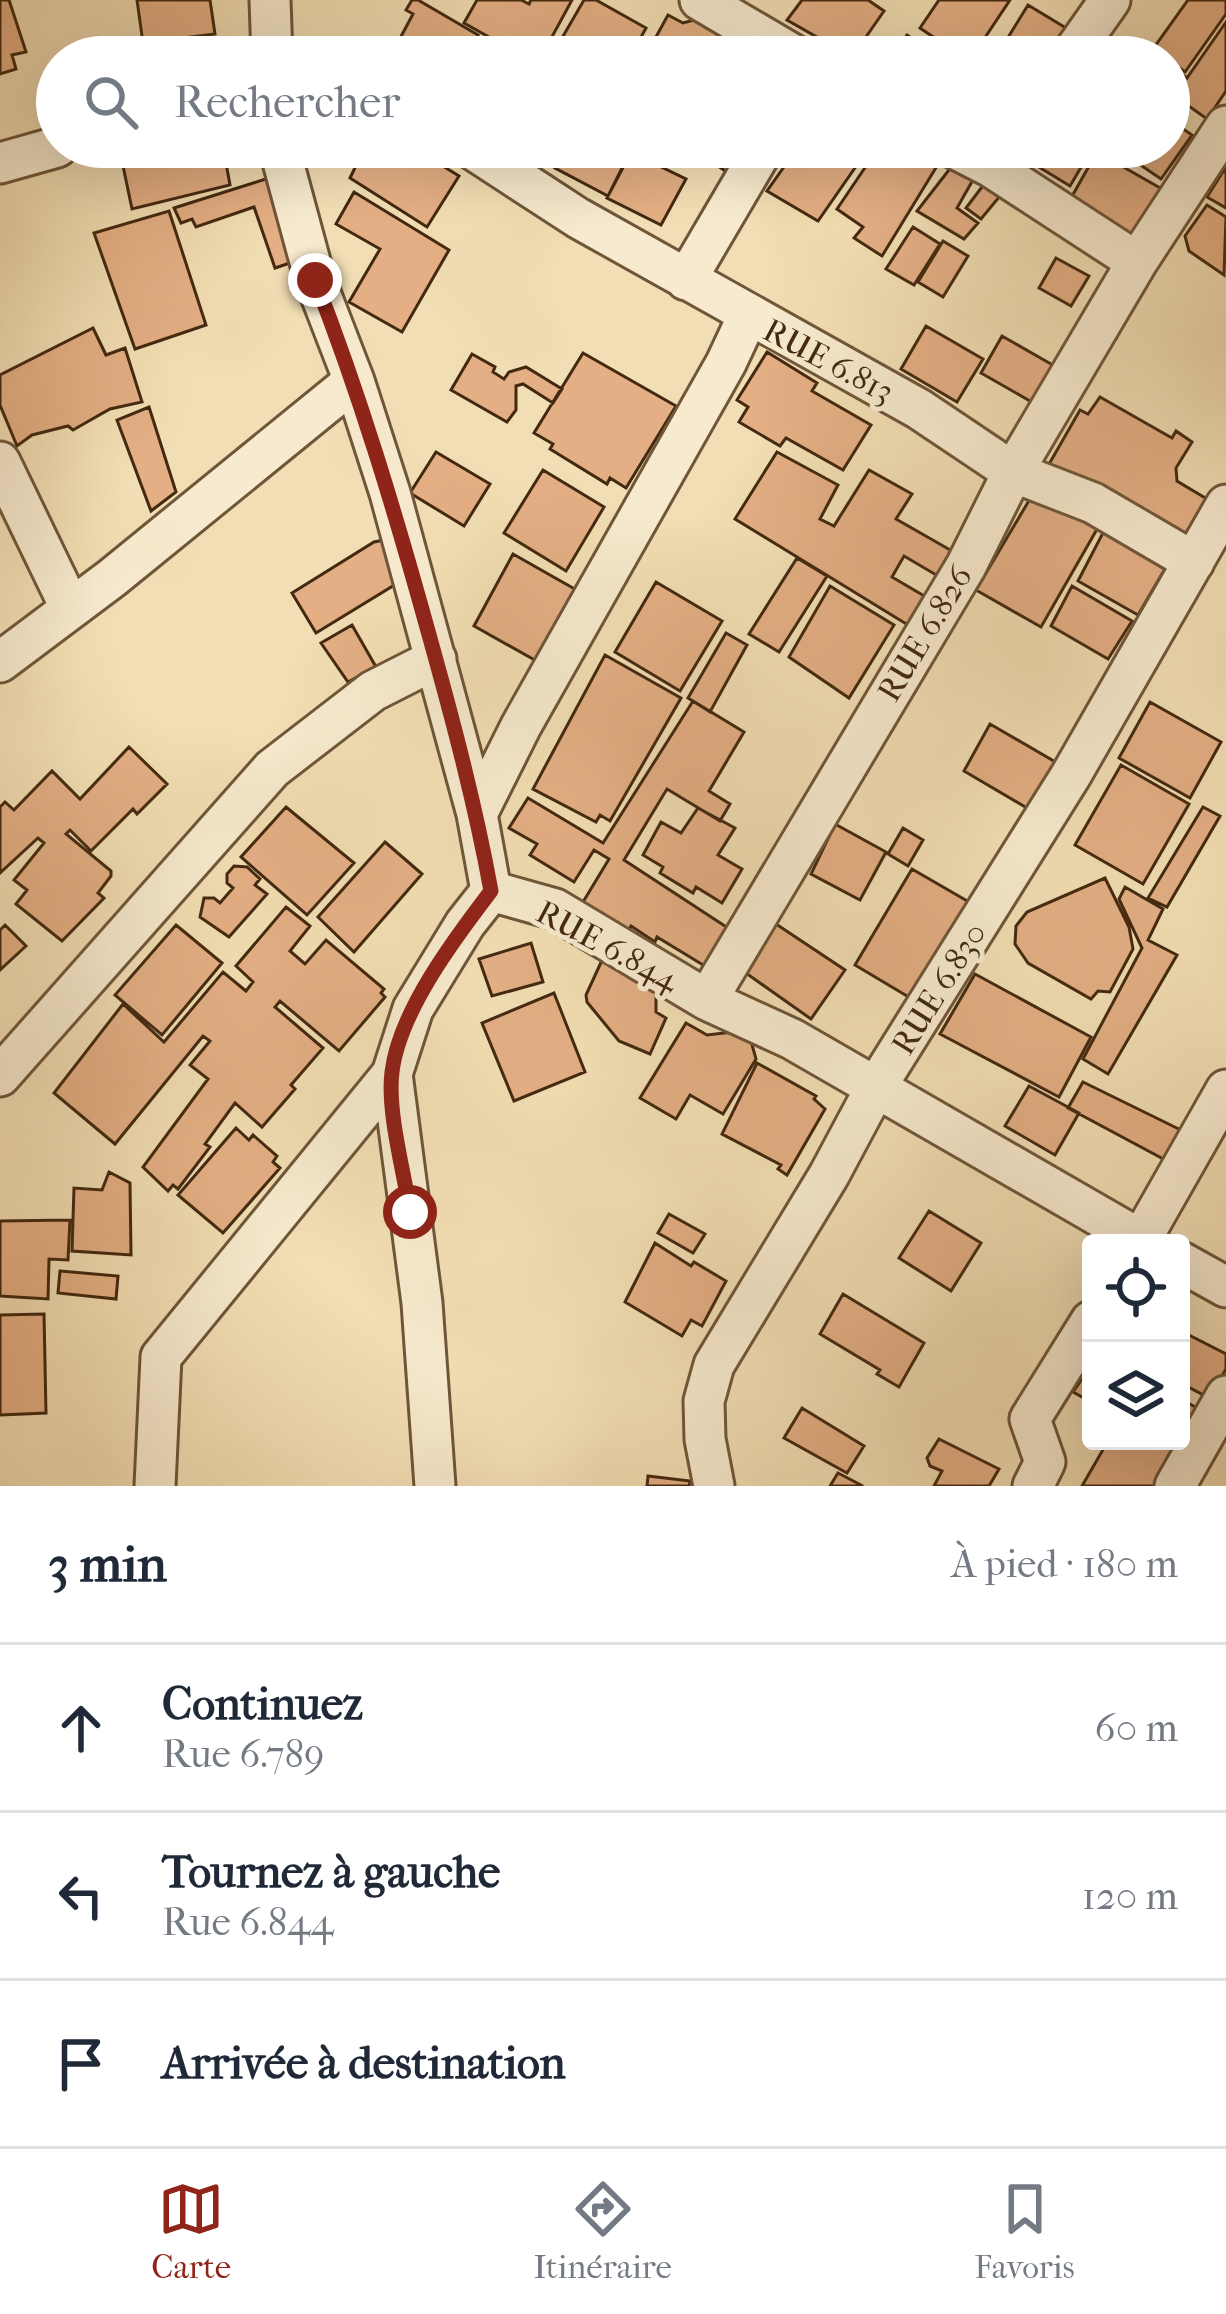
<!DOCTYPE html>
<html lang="fr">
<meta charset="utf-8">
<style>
:root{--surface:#fff;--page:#f6f6f7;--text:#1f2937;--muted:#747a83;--line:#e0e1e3;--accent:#8f2418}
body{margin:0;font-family:"IM FELL French Canon",serif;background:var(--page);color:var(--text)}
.controls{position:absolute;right:36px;bottom:36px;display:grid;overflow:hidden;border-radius:12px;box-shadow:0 12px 48px #0002}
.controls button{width:108px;height:108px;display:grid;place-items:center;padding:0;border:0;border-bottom:3px solid var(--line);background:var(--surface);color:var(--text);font:60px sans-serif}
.stop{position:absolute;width:36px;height:36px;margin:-27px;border:9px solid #8f2418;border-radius:50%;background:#fff}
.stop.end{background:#8f2418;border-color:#fff;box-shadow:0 3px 12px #0008}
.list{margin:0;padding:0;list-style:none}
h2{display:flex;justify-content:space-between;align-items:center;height:156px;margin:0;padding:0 48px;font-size:51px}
h2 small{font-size:39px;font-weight:400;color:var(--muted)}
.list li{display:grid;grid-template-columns:78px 1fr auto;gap:36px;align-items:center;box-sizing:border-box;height:168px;padding:0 48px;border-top:3px solid var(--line)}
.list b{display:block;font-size:45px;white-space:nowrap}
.list p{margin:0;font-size:39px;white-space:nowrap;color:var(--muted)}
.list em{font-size:39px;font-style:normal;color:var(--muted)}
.icon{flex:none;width:66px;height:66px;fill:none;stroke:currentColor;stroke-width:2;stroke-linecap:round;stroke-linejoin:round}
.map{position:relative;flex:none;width:1226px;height:1486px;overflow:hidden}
.search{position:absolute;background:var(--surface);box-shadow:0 12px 48px #0002;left:36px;right:36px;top:36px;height:132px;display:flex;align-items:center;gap:30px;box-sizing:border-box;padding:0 42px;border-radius:66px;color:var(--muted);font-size:45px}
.sheet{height:660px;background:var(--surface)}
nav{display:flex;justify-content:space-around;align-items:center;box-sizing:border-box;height:168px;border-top:3px solid var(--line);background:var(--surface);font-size:33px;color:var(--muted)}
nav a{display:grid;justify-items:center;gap:6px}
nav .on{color:var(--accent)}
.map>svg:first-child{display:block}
.building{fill:#e4af84;stroke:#432910;stroke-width:3}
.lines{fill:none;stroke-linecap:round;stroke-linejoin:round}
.street-casing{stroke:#6f5639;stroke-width:45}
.street{stroke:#f7eace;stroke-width:39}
.route{stroke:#8f2418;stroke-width:15}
.labels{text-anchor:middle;stroke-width:10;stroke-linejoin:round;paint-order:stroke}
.street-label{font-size:33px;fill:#432910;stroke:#f7eace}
</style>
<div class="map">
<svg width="1226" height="1486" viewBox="0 0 1226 1486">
<rect width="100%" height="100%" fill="#f2deb4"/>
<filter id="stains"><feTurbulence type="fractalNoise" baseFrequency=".00167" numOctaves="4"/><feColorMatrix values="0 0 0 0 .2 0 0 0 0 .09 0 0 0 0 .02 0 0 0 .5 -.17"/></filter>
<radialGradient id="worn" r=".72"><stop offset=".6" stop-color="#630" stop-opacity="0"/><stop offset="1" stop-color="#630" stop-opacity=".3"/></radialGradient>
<path class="building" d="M0,0H9L26,52L12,55L16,69L0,74Z
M137,0H210L215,34L143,43Z
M412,0H418L478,35L466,57H390L413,14L406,10Z
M477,0H521L529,4L531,0H572L541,57H524L464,23Z
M584,0H596L646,28L630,57H551Z
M802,0H868L884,11L852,57L787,20Z
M939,0H1010L972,57H963L920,28Z
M1188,0H1226V14L1185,72L1153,49Z
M1028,5L1071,31L1056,57H996Z
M668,15L683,23L694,20L743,46L737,57H645Z
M1226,22V91L1207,119L1169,92V65L1187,78Z
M907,35L939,57H891Z
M1169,119L1192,135L1161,179L1114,147H1169Z
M201,147H223L230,185L132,209L122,161Z
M310,147H333L322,163L310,154Z
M365,147H412L459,176L427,227L350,178Z
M566,147H603L627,160L608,196L555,168Z
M690,147H742L727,172Z
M798,147H863L866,152L818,221L767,191Z
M879,147H909L937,166L882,256L854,238L863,227L837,209Z
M1030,147H1093L1070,186L1024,158Z
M630,152L686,179L661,225L607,198Z
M1097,152L1162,189L1135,236L1071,198Z
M952,166L974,178L957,208L978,223L964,239L917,211Z
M1226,167V208L1207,197Z
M269,178L296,261L275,268L254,207L196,227L192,219L181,223L174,208Z
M985,183L1000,196L981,219L966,208Z
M354,192L449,250L402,332L349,302L380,249L336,224Z
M1207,205L1226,217L1224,275L1189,251L1185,236Z
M169,211L206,325L135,349L94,233Z
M913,227L940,244L914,285L886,269Z
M943,241L968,256L943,297L918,282Z
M1056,258L1089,276L1071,306L1039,288Z
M926,326L983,359L957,402L901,369Z
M93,328L106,355L125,348L142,402L110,409L73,430L68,426L32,435L17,446L0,405V375Z
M1002,336L1065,372L1044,409L981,373Z
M767,352L817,383L812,391L871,425L843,470L786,438L780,446L739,422L748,407L737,400Z
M583,353L676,406L626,488L610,478L607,484L550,449L553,444L534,433Z
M472,354L495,367L493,372L504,379L509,372L526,367L562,389L553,403L523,384L516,386V410L507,422L451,390Z
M1100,397L1172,438L1176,431L1192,442L1176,468L1177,481L1207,499L1181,543L1048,466L1080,410L1088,414Z
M149,407L176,492L151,511L117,420Z
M436,452L490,484L464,526L410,493Z
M777,452L838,485L820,519L834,526L869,470L912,494L896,519L952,551L938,576L904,556L892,577L926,597L908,625L735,519Z
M543,470L604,507L566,571L504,533Z
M1040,482L1104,517L1041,627L976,590Z
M1107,525L1169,562L1138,615L1078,581Z
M384,540L396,584L316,633L292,593L374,542Z
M513,554L580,592L540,663L474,626Z
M797,558L827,576L779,652L749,634Z
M656,582L722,621L680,691L615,652Z
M830,586L894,625L849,698L789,657Z
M1072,586L1132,621L1108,659L1051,626Z
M352,625L376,667L348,682L321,643Z
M726,633L747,645L710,712L688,698Z
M605,655L681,698L610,821L600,815L596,822L533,789Z
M693,701L744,732L709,791L730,804L720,821L667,789L624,860L731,930L708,968L657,937L655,942L631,926L629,930L583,902L609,859L594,850L574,882L530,855L537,844L509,828L528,798L603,843Z
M1150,702L1221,742L1190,798L1119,758Z
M990,724L1059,764L1032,811L964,771Z
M129,747L167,784L137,814L133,809L91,851L70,830L66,834L111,871V876L98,893L104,898L62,941L16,904L27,890L14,880L44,843L38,838L0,873V807L5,802L14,810L52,771L80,799Z
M1121,765L1189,804L1143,884L1075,845Z
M286,807L354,863L307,915L241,857Z
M1203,807L1220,816L1167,907L1148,898Z
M698,808L735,828L718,855L742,869L722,903L696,887L693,893L660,873L663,867L643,855L661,822L681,833Z
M835,824L886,852L860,900L811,874Z
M903,828L923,840L908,866L888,854Z
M385,842L422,874L354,952L318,917Z
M234,866L247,867L260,879L255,885L267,894L229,937L200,917L204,898H214L220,903L233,888L227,883V874Z
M912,869L969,902L912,999L855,965Z
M1105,878L1129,927L1133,949L1110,992L1098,991L1091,999L1028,963L1015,944L1016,926L1027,912Z
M1125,887L1163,909L1148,940L1177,955L1108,1074L1083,1059L1142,948L1119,899Z
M286,907L310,926L290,951L305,964L326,940L384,989L381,993L385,997L339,1051L280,1001L275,1007L323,1048L291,1085L295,1089L262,1127L235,1103L205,1144L210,1147L178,1189L173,1185L168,1191L143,1167L208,1079L190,1065L210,1041L203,1036L115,1144L54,1093L123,1004L164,1042L223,972L246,991L253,982L236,966Z
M776,924L845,970L811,1019L743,971Z
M5,925L26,946L0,970V930Z
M176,925L222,963L162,1035L115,995Z
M531,943L543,982L492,996L479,959Z
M603,958L656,992V1012L666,1018L650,1054L619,1041L587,1002L586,995Z
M975,974L1091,1037L1059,1097L940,1034Z
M554,993L585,1072L514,1101L482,1023Z
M686,1023L707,1035L733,1032L751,1041L756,1059L723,1114L690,1095L676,1119L640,1098Z
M757,1063L816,1096L814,1099L825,1109L787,1175L778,1169L781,1165L722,1134Z
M1083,1082L1187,1133L1169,1162L1068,1108Z
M1029,1086L1079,1113L1055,1155L1005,1126Z
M236,1128L249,1140L253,1135L277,1156L273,1162L280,1168L223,1233L178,1195Z
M109,1172L130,1183L131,1255L72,1251L74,1188L102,1190Z
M929,1211L981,1243L951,1291L899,1258Z
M669,1214L705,1234L693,1253L658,1233Z
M70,1220L68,1260L49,1259L48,1299L0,1296V1221Z
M655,1243L691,1266L694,1262L726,1281L702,1326L691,1320L682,1336L625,1302Z
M60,1271L118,1276L116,1299L58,1293Z
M843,1294L924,1343L899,1387L877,1374L880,1370L820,1334Z
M44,1314L46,1413L0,1415V1315Z
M1181,1331L1226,1354V1369L1209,1398L1181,1383Z
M1091,1366V1402L1073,1392Z
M1181,1399L1204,1412L1156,1486H1082L1108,1441H1181Z
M802,1408L864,1446L847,1473L784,1438Z
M939,1439L999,1469L989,1486H934L942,1471L930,1466L927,1458Z
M838,1473L863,1486H830Z
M648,1476L690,1481L689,1486H647Z"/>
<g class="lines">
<g class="street-casing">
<path id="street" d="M270,0L272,57
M700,0L797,57
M1070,57L1110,0
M279,147L315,280L354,381L390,493L477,814L491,891L555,909L707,1000L792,1039L1146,1243
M469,147L578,218L919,409L1013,472L1093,503L1194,562
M952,147L991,167L1137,262
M0,163L57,147
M686,280L764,147
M0,462L70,607
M0,662L112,578L354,381
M477,814L521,726L726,363L748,316
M707,1000L966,566L1013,472L1137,262L1226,126
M0,1076L272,769L373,691L436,659
M1139,1243L1226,1090
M1181,1262L1226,1287
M155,1486L161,1357L392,1074
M435,1486L422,1303L392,1074L413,1009L465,924L491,891
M714,1486L705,1439L704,1401L714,1365L829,1175L876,1087L1071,775L1226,505
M1033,1486L1045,1462L1030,1419L1091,1321
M1175,1486L1226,1396"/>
</g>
<use href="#street" class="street"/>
</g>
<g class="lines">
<path class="route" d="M315,280C360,395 395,512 428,631C452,717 475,803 491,891C455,938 399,1012 392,1072C387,1112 404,1171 410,1212"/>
</g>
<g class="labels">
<g class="street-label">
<text transform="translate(829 360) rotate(28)" y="12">RUE 6.813</text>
<text transform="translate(924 633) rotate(-59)" y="12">RUE 6.826</text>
<text transform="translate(608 945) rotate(28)" y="12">RUE 6.844</text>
<text transform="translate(938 988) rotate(-58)" y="12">RUE 6.830</text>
</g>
</g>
<rect width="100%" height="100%" filter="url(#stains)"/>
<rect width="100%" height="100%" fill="url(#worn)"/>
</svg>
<div class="controls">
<button><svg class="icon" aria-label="locate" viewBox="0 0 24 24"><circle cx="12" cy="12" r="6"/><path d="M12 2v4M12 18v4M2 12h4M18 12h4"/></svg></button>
<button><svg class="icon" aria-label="layers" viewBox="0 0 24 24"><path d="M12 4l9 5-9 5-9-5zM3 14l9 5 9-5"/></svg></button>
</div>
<div class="stop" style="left:410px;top:1212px"></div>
<div class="stop end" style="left:315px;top:280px"></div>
<div class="search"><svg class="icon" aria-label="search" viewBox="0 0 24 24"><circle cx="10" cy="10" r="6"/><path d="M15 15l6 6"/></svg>Rechercher</div>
</div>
<section class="sheet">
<h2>3 min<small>À pied · 180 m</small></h2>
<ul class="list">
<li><svg class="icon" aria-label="ahead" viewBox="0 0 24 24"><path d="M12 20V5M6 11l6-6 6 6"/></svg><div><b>Continuez</b><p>Rue 6.789</p></div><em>60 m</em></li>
<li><svg class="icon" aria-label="left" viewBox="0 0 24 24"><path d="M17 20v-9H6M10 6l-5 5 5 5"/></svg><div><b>Tournez à gauche</b><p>Rue 6.844</p></div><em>120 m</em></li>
<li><svg class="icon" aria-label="arrive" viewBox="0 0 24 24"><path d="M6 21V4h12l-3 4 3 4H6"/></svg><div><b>Arrivée à destination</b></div></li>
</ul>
</section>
<nav>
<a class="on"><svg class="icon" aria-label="map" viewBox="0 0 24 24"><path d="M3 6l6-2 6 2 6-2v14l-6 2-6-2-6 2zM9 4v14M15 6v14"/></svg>Carte</a>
<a><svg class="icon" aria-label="directions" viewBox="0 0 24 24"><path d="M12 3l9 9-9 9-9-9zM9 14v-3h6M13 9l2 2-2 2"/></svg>Itinéraire</a>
<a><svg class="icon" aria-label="saved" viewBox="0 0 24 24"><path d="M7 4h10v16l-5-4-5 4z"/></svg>Favoris</a>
</nav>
